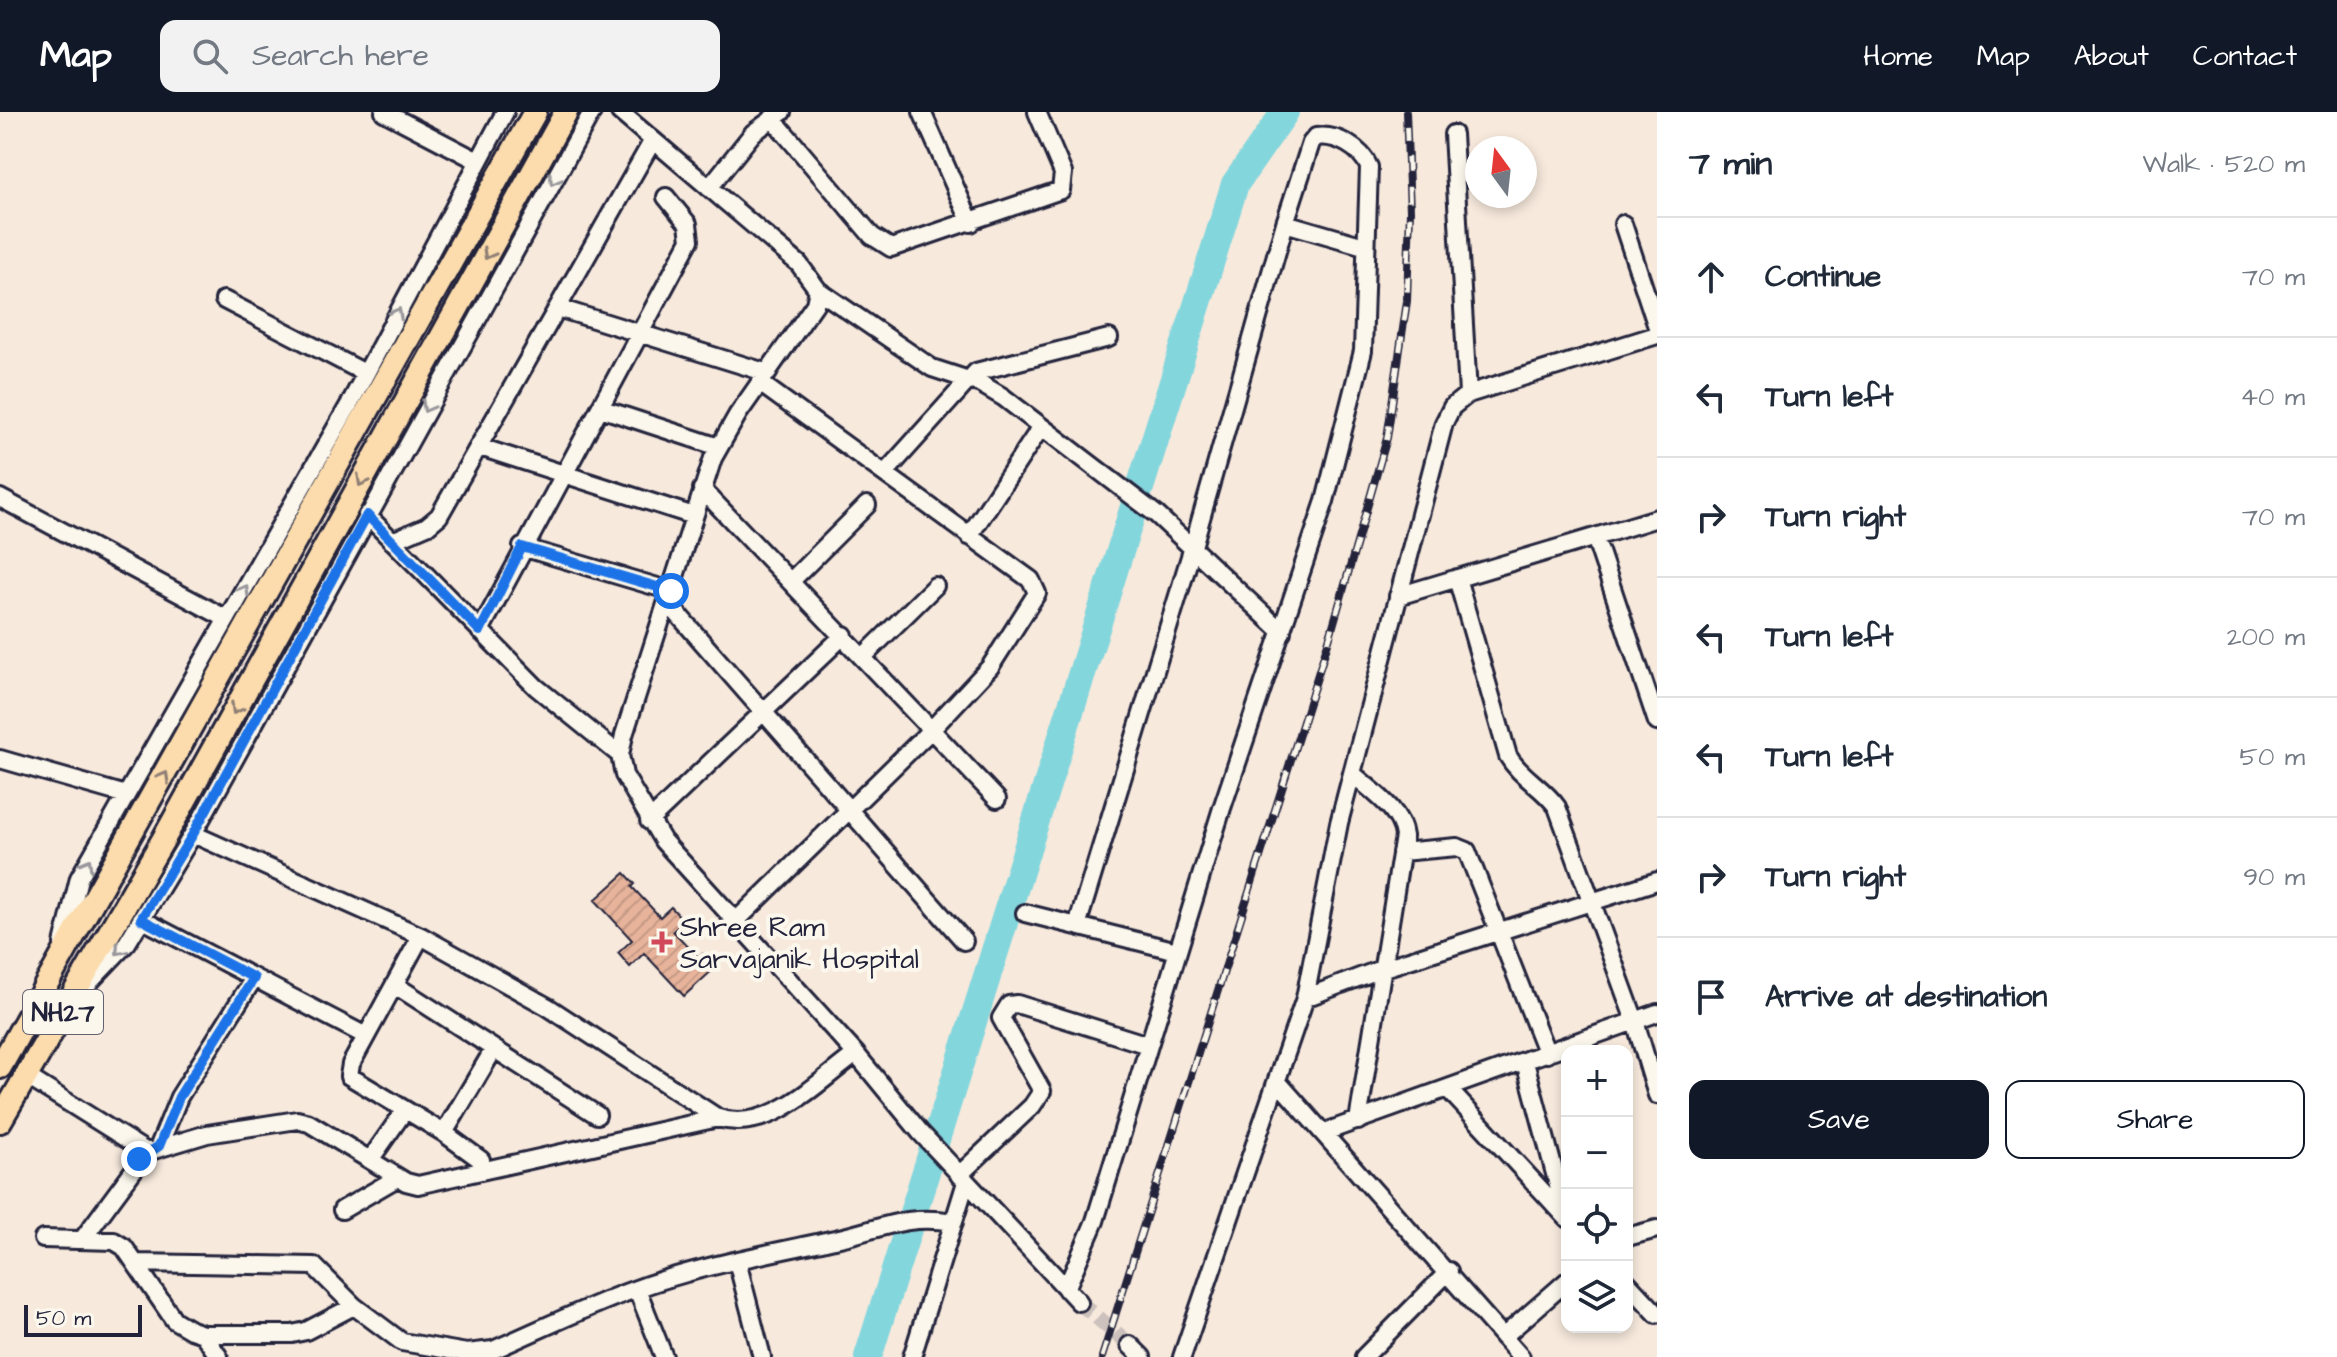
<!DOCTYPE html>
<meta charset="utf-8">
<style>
:root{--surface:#fff;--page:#f2f2f3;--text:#1f2937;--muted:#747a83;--line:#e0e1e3;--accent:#111827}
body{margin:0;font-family:"Architects Daughter",sans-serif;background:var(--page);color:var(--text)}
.controls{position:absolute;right:24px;bottom:24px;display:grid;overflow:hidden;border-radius:16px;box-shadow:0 4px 12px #0003}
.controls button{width:72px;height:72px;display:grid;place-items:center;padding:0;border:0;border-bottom:2px solid var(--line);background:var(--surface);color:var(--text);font:40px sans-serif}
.compass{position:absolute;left:1465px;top:24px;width:72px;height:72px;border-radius:50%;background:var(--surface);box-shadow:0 4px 12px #0003;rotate:345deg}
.scale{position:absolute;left:24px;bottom:20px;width:118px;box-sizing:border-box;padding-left:8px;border:4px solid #22223b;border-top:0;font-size:22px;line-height:28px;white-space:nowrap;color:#22223b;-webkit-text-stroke:6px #fbf7ec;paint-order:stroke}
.stop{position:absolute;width:24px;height:24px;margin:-18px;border:6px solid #1a73e8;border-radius:50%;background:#fff}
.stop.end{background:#1a73e8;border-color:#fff;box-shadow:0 2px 8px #0008}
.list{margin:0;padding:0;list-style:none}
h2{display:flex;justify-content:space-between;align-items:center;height:104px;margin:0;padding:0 32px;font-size:34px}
h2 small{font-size:26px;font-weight:400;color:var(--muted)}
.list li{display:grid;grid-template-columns:52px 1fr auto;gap:24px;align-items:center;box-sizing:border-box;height:120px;padding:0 32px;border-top:2px solid var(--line)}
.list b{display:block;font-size:30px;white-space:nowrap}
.list em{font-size:26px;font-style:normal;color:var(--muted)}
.actions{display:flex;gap:16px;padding:24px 32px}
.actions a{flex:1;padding:18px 0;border:2px solid var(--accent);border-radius:16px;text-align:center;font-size:28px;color:var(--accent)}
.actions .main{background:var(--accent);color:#fff}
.icon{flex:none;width:44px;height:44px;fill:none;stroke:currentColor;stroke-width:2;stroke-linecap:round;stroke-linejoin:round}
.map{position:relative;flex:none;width:1657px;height:1245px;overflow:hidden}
header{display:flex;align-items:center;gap:48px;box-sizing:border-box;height:112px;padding:0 40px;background:var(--accent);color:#fff}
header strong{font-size:38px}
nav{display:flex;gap:44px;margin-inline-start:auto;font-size:28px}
.search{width:560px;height:72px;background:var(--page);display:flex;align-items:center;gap:20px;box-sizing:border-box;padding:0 28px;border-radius:16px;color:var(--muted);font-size:30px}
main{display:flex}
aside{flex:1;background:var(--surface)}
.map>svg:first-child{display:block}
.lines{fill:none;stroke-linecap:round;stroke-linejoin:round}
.river{stroke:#84d6dd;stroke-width:28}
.building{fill:url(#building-hatch);stroke:#22223b;stroke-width:2}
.minor-tunnel{stroke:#ccc1bc;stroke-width:16;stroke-dasharray:16 8;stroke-linecap:butt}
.minor-casing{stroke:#22223b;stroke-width:22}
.highway-casing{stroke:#22223b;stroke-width:28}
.minor{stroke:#fbf7ec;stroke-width:16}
.highway{stroke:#fcdcac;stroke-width:22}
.rail-casing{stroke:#22223b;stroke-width:8}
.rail{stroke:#fbf7ec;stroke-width:5;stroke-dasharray:15;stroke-linecap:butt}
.oneway{stroke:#99979c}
.oneway2{stroke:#8f7f74}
.route{stroke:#1a73e8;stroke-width:10}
.poi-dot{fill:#d1495b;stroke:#fbf7ec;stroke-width:3}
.labels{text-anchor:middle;stroke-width:8;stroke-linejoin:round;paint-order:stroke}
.shield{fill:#fbf7ec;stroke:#636270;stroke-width:2}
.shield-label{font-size:26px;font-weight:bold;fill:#22223b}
.poi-label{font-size:28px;fill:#22223b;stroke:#fbf7ec;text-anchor:start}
</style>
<header>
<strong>Map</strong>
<div class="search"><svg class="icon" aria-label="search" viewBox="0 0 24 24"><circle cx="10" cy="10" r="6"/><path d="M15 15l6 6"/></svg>Search here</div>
<nav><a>Home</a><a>Map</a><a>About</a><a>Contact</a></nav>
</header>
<main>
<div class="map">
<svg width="1657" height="1245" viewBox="0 0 1657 1245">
<defs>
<pattern id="building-hatch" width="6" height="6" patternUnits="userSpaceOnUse" patternTransform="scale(2)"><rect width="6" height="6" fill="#e7b39a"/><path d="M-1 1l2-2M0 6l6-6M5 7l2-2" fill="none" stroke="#c69a86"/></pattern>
</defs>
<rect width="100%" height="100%" fill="#f7e9dc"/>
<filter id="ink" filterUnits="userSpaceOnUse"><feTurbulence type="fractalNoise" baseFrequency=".0125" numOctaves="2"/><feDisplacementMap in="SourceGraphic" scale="16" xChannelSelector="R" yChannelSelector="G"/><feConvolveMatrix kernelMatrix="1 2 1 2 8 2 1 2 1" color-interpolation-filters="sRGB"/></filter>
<g filter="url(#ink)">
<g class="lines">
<path class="river" d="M868,1245L1235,72L1285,0"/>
</g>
<path class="building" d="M625,761L635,772L632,775L660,805L671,795L684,809L673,819L699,846L703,842L716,855L684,884L644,841L630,855L618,841L632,828L595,788Z"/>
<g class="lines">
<path class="minor-tunnel" d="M1079,1190L1130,1233"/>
<g class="minor-casing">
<path id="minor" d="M384,0L478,49
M620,0L799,152L818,178L815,192L738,302L713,346L624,623L620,643L624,663L663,729L856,942L920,1020L1079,1190
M922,0L971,111
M772,6L872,124L891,136L1061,78L1063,61L1037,0
M1453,22L1468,282
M709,76L753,21L782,0
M1285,111L1364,134
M1623,112L1657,215
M818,178L932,256L981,272L1003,285L1157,403L1282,520
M224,188L365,261
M558,196L768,261
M600,296L719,335
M480,335L694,404
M885,361L976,260L1109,226
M702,377L997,687
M0,386L227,507
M367,403L536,575L620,643
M969,424L1041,315
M1595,425L1657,406
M392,429L427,414L439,404L653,28
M522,435L671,479
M1457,466L1508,644C1520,665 1543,675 1557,695L1635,909L1657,983
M791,469L867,393
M1398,484L1595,425L1657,610
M668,491L964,829
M480,519L690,128L688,112L666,85
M864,544L935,474
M0,647L126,683
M1352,661C1371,679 1401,697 1404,724L1358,1009
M649,709L844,523
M193,722L421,824L548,895L718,1006C770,1022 816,971 856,942
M1401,740L1457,735L1467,739L1547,942
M1025,801L1177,839
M141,807L366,924
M736,809L931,618L990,555L1037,481L1031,468L760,271
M421,824L351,952L349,964L444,1021L494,937
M63,832L79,766L349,293L505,0
M395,873L597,1003
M84,876L127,831L193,722L592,0
M1305,886L1381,857L1657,769
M1525,950L1566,1103
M26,964L147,1040
M1277,969L1521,1245
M1449,978L1567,1106
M1325,1020L1657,901
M444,1021L481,1048
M159,1034L179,985L254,866
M370,1048L405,998
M959,1063L1032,994L1042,979L1001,906L1009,893L1017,892L1148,933
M342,1098L397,1066
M1627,1125L1657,1117
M43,1127L114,1129L124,1135L174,1208L191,1218L203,1222H292L306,1219L354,1194
M82,1128L147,1040L207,1022L297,1008L309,1011L406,1070L418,1073L718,1006
M737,1149L762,1245
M135,1151L314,1154L354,1194L402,1230L467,1241L493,1238C539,1218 586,1195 633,1178C698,1154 768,1142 835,1127C882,1117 903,1102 954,1110
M1627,1170L1657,1202
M637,1177L664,1245
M1066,1177L1095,1109L1222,696L1325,389L1363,239L1369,55C1361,36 1337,22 1316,25L1311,31L1285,111L1192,438L1077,814
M203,1222L219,1245
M1503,1225L1567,1169
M1130,1233L1142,1245
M912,1245L966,1070
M1182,1245L1305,886L1339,711L1444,311L1452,295L1468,282L1657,223
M1364,1245L1449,1159"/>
</g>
<g class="highway-casing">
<path id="highway" d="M0,955L535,0
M0,1009L163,728L566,0"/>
</g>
<use href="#minor" class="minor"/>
<use href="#highway" class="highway"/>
<g class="rail-casing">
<path id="rail" d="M1102,1245L1331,521L1387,326L1407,189L1410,99L1406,0"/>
</g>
<use href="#rail" class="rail"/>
</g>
<defs><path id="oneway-chevron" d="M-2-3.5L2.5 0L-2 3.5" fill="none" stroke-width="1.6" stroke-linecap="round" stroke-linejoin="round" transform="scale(2)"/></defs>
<g class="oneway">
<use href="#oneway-chevron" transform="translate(554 68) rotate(119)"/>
<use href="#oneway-chevron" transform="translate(397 201) rotate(-62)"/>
<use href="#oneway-chevron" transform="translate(427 295) rotate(119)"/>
<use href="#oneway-chevron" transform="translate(244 478) rotate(-60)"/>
<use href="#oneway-chevron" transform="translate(87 752) rotate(-60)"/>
<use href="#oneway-chevron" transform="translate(120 838) rotate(132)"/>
</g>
<g class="oneway2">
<use href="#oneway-chevron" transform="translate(488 142) rotate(119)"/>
<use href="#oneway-chevron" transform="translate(362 369) rotate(119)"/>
<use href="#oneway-chevron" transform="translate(236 597) rotate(119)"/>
<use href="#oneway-chevron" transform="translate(164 665) rotate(-61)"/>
</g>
</g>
<g class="lines" filter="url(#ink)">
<path class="route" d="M139,1047L159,1034L179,985L254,866L141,807L193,722L367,403L480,519L522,435L671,479"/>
</g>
<path class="poi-dot" d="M658 818h8v8h8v8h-8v8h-8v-8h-8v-8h8z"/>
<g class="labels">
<rect class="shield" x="23" y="878" width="80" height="44" rx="6"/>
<g class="shield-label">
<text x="63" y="909">NH27</text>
</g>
<g class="poi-label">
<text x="680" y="824">Shree Ram<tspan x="680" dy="32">Sarvajanik Hospital</tspan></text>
</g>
</g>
</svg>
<div class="controls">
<button>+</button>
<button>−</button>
<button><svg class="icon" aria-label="locate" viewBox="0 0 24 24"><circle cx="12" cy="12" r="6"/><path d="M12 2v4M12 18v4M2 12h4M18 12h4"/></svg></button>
<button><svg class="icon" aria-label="layers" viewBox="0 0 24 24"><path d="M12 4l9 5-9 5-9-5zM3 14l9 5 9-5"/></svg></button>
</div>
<svg class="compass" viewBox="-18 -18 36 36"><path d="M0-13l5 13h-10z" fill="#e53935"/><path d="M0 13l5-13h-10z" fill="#747a83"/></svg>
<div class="scale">50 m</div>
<div class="stop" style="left:671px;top:479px"></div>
<div class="stop end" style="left:139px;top:1047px"></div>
</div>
<aside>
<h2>7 min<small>Walk · 520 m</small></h2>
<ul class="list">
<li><svg class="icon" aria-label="ahead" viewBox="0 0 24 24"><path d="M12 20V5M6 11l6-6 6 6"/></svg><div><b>Continue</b></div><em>70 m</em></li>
<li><svg class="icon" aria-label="left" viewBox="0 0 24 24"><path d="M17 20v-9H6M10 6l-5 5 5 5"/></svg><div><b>Turn left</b></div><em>40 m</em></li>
<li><svg class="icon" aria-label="right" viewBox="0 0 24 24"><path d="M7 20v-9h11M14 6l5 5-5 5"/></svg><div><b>Turn right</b></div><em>70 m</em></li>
<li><svg class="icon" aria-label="left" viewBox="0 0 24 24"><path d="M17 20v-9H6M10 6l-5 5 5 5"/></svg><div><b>Turn left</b></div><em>200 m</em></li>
<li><svg class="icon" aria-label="left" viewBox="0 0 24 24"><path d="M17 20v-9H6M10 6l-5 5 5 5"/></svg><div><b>Turn left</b></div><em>50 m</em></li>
<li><svg class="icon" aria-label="right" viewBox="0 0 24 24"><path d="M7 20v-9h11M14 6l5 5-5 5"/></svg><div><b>Turn right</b></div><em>90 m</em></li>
<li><svg class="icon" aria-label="arrive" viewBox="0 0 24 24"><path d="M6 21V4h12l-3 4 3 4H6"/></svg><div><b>Arrive at destination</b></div></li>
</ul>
<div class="actions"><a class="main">Save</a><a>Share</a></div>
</aside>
</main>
